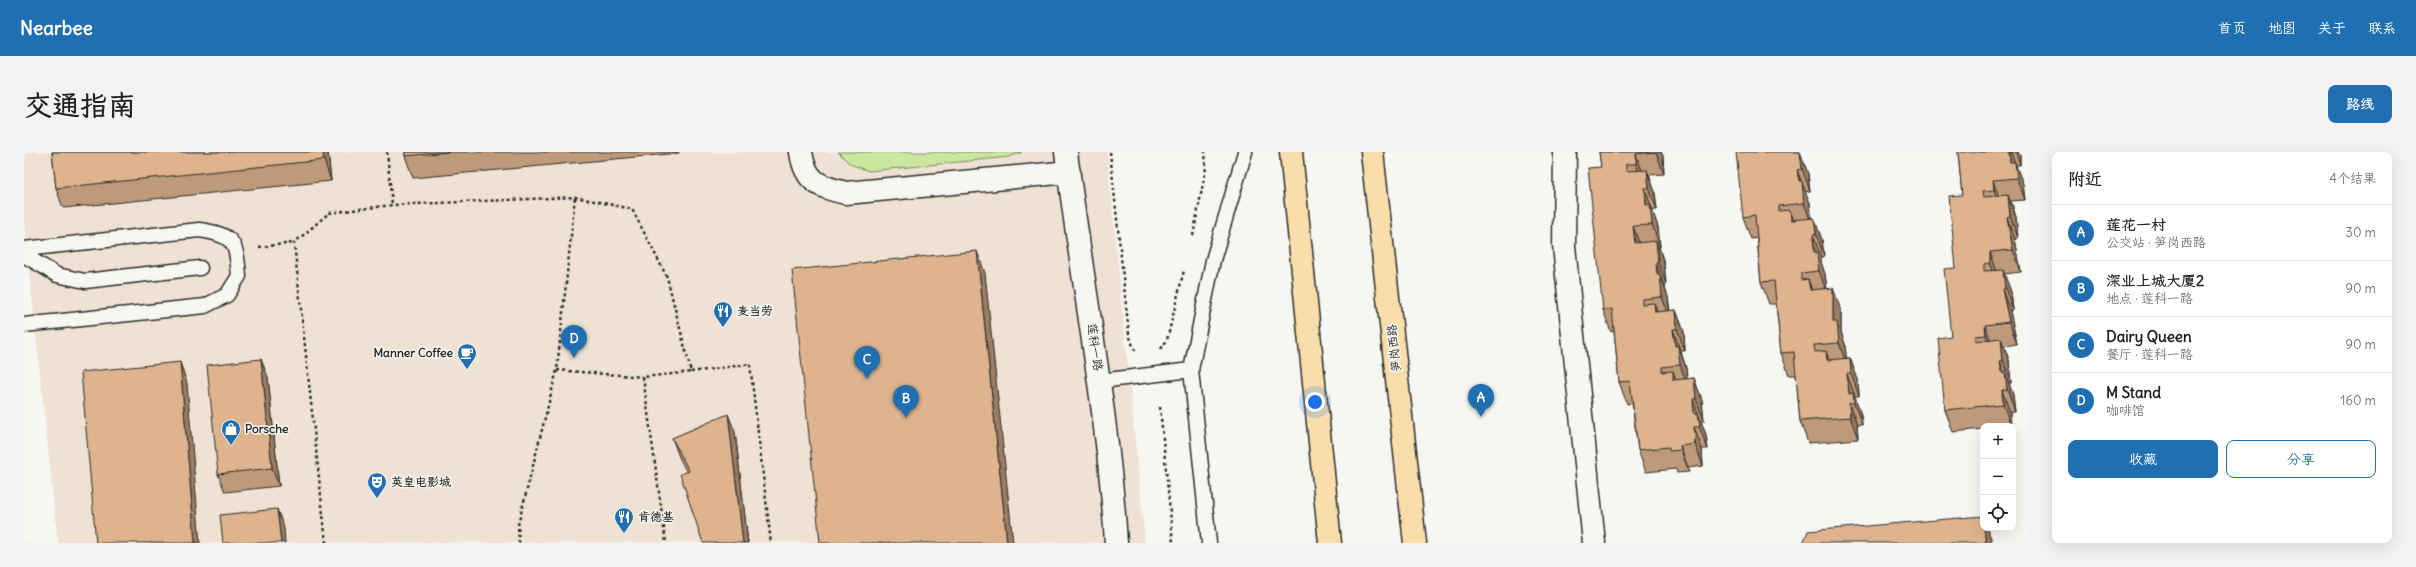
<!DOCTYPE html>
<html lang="zh">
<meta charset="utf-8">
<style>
:root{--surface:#fff;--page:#f2f2f2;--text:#202124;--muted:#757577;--line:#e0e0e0;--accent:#1f6fb2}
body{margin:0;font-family:Delius,"LXGW WenKai TC",sans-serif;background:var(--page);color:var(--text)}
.controls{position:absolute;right:12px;bottom:12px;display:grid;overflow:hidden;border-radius:8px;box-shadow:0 4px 16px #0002}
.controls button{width:36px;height:36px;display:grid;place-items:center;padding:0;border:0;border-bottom:1px solid var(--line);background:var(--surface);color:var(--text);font:20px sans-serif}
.you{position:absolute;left:1291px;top:250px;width:14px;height:14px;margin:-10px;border:3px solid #fff;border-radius:50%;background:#1a73e8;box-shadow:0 0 0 6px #1a73e833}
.badge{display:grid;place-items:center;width:26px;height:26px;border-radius:50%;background:var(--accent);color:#fff;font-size:13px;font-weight:700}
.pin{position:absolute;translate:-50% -33px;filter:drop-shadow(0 1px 2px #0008)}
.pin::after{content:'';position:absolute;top:21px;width:14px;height:12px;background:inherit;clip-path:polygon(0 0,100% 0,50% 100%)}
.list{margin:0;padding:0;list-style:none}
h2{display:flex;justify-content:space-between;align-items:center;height:52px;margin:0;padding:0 16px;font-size:17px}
h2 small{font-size:13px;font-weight:400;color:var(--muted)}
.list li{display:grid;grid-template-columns:26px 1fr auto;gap:12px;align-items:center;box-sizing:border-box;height:56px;padding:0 16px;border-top:1px solid var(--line)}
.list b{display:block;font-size:15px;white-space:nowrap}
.list p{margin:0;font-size:13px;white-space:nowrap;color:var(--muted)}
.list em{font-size:13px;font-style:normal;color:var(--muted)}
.actions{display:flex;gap:8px;padding:12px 16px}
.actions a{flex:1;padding:9px 0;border:1px solid var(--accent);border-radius:8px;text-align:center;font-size:14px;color:var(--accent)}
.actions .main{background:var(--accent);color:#fff}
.icon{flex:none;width:22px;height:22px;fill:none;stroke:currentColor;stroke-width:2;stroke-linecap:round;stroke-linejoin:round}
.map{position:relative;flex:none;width:2004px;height:391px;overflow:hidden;border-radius:8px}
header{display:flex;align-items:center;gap:24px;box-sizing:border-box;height:56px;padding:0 20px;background:var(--accent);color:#fff}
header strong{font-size:19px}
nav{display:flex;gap:22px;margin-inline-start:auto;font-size:14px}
.intro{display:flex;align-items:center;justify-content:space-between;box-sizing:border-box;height:96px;padding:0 24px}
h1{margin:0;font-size:28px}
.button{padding:10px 18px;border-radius:8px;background:var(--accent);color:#fff;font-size:14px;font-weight:700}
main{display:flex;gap:24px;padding:0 24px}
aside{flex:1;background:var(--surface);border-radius:8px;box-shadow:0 4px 16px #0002}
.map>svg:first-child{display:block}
.built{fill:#efe2d4}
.green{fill:#cbe79e;stroke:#7b8964}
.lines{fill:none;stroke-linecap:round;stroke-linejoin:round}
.lane-casing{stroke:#2b2b2b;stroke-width:17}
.street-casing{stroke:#2b2b2b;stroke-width:25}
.primary-casing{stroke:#2b2b2b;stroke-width:25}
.path{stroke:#2b2b2b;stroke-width:2.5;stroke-dasharray:3 3;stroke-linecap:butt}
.lane{stroke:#f6f6f2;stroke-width:14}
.street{stroke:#f6f6f2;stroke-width:22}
.primary{stroke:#f9deab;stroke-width:22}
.wall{fill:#bf9a7a;stroke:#2b2b2b}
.shaded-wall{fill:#9b7d63;stroke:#2b2b2b}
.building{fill:#deb38e;stroke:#2b2b2b}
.labels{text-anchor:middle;stroke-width:3;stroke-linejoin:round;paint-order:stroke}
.poi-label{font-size:12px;font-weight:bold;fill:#2b2b2b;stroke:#f6f6f2;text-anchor:start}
.street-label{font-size:12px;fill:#2b2b2b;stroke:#f6f6f2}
</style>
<header>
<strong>Nearbee</strong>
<nav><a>首页</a><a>地图</a><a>关于</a><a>联系</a></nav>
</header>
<div class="intro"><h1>交通指南</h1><a class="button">路线</a></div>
<main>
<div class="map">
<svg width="2004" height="391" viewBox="0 0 2004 391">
<rect width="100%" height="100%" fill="#f6f6f2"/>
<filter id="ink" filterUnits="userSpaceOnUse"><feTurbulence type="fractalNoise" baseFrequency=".025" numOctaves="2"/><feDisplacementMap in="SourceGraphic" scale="8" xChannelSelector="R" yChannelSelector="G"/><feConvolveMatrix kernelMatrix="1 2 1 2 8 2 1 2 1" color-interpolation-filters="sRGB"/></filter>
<g filter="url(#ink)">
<path class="built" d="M0,0H1083L1121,391H34L0,70Z"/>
<path class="green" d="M814,0H998L985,5L845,19L826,12Z"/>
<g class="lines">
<g class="lane-casing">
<path id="lane" d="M0,97L175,78C211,83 212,90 215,124L203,143L181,154L0,173
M0,103L33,123L61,129L176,116
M1076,229L1167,218
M1185,391L1167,218L1189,108L1221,0"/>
</g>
<g class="street-casing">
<path id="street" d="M777,0C781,30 796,35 822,41L1045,20
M1042,0C1058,131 1084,259 1092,391
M1541,0L1540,94L1570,391"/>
</g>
<g class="primary-casing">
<path id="primary" d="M1267,0L1306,391
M1348,0L1391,391"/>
</g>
<path class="path" d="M363,0L368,53
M1086,0L1105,182L1110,197L1114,200
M1169,84L1182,16L1181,0
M235,95L270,91
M1137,197L1143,188L1160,118
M533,218L619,225
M667,220L726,212L747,391
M1136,255L1149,391
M302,391L270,91L305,61L368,53L551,45L608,57L643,125L667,220L619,225L642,391
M495,391L494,373L533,218L551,45"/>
<use href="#lane" class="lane"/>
<use href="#street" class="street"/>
<use href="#primary" class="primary"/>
</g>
<path class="wall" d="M28,0H304L307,29L39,56L32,36Z
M381,0H655V1L389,26L381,4Z
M1575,0H1637L1639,4L1640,22L1625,23L1631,40L1633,58H1629V61L1634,75L1636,95H1635L1640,111L1642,132L1640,133L1644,145L1646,159L1652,158L1660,180L1661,199H1657L1658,203L1662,216L1663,227L1670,226L1678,248L1680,269H1677L1682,283L1684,297H1678L1679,314L1664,316L1665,320L1653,321L1652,317L1622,320L1614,298L1608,251L1603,252L1595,230L1590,179L1587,180L1579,158L1577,15Z
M1774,0H1776L1784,22L1786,39L1781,40L1786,51L1787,66H1790L1798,88L1800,104L1797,105V110L1801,122L1803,137L1817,158V180L1821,192L1822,206H1826L1834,228L1835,244H1831L1832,248L1837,263L1838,273H1833L1834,287L1784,291L1776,269L1772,223H1765L1757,201L1752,152H1745L1737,130L1733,86L1727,87L1719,65Z
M1934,0H1994L1996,3V13H1992V15L1999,32L2001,48L1987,49L1992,65L1994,86L1991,87L1997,120L1980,122L1987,140L1989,158L1986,159L1993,192L1980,194L1985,208L1987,231H1985L1989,243L1991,260H1986L1987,274H1959V277L1929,280L1921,258L1927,184L1938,43Z
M244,225L255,334L201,340L194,322Z
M711,280L724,391L662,319L655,305L648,286Z"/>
<path class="shaded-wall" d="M299,0H304L307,29L300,8Z
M1632,0H1637L1639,4L1640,22Z
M1770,0H1774L1776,7V0L1784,22L1786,39L1778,17Z
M1985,0H1987L1999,32L2001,48L1986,10Z
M1992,0H1994L1996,3V13Z
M1612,2L1620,24V34L1612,12Z
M1623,18L1631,40L1633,58L1625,36Z
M1773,18L1786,51L1788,73L1780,51L1775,29Z
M1969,28L1977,50L1978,60L1970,38Z
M1621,36L1634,75L1636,95L1628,73L1622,53Z
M1984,43L1992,65L1994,86L1986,64Z
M1766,58L1774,80L1767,68Z
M1983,65L1991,87L1997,120L1989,98Z
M1790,66L1798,88L1800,104L1792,82Z
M1609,74L1617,96L1611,91Z
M1789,83L1797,105V110L1801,122L1803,141L1795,119L1790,100Z
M1632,89L1640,111L1642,132L1634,110Z
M953,99L961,121L989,391H983Z
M1966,100L1974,122L1975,133L1966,111Z
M1632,111L1644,145L1646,167L1638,145L1633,123Z
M1979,118L1987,140L1989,158L1981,136Z
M1784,127L1792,149L1786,138Z
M1809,136L1817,158V180L1821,192L1823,213L1815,191L1809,170Z
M1978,137L1986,159L1993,192L1985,170Z
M1630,151L1638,173L1631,160Z
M1652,158L1660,180L1661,199L1653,177Z
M1961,173L1969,195L1970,205L1962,183Z
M1649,177L1662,216L1664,235L1656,213L1651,194Z
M1977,186L1985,208L1987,231L1979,209Z
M1802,199L1810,221L1803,208Z
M1826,206L1834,228L1835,244L1827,222Z
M237,207L244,225L255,334L248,316Z
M1976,209L1982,225L1981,221L1989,243L1991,260L1978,221Z
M156,210L163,231L176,391H171Z
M1649,219L1657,241L1649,228Z
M1823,222L1831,244L1832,248L1837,263L1838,273L1830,251L1825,242Z
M1670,226L1678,248L1680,269L1672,247Z
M1978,238L1986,260L1987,274L1979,252Z
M1669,247L1682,283L1684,297L1670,262Z
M1825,251L1833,273L1834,287L1826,265Z
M704,262L711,280L724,391H719Z
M1670,275L1678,297L1679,314L1671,292Z
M1656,294L1664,316L1665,320L1657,298Z
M253,357L260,376L261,391H257Z
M1960,376H1963L1967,386V391H1962Z"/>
<path class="building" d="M28,0H299L300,8L32,36Z
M381,0H425L381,4Z
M1575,0H1632L1612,2V12H1602V19L1623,18L1625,36H1621L1622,53H1626L1628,73L1609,74L1611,91L1632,89L1634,110L1632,111L1633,123H1636L1638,145L1618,147V152L1630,151L1631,160L1652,158L1653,177H1649L1651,194H1654L1656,213L1638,215V220L1649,219V228L1670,226L1672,247H1669L1670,262L1674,261L1676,275H1670L1671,292L1656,294L1657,298L1645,299V295L1614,298L1606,229L1595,230L1588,157L1579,158L1564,16L1577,15Z
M1712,0H1776L1778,17L1773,18L1775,29H1778L1780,51L1755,54V59L1766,58L1767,68L1790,66L1792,82L1789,83L1790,100H1793L1795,119L1777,121V128L1784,127L1786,138L1809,136V170H1813L1815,191L1790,193L1791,200L1802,199L1803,208L1826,206L1827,222H1823L1825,242L1829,241L1830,251H1825L1826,265L1776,269L1770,200L1757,201L1750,129L1737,130L1731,63L1719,65Z
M1934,0H1985L1986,10H1991L1993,26L1969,28L1970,38L1959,39L1960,45L1984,43L1986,64L1983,65L1989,98L1966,100V111L1960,112V119L1979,118L1981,136L1978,137L1985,170L1961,173L1962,183L1952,184V189L1977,186L1979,209H1976L1978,221H1981L1983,238H1978L1979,252L1921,258L1914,186L1927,184L1920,117L1932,116L1925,44L1938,43Z
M953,99L983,391H796L768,118Z
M237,207L248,316L194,322L183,213Z
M156,210L171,391H72L57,220Z
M704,262L719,391H679L656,322L665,319L648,286Z
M253,357L257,391H199L196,363Z
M1959,364V376H1960L1962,391H1779L1784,379Z"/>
</g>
<defs>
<g id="restaurant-pin" transform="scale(1)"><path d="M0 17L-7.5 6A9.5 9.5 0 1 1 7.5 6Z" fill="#1f6fb2" stroke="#f6f6f2"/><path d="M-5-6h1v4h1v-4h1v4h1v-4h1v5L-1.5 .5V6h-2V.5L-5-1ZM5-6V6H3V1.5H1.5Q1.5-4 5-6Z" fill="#fff"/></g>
<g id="cafe-pin" transform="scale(1)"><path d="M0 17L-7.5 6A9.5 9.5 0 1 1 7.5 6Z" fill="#1f6fb2" stroke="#f6f6f2"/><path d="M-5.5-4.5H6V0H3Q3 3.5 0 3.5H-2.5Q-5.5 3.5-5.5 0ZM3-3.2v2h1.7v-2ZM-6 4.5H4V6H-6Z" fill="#fff"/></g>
<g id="shop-pin" transform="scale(1)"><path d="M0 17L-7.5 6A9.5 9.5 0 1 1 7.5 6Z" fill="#1f6fb2" stroke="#f6f6f2"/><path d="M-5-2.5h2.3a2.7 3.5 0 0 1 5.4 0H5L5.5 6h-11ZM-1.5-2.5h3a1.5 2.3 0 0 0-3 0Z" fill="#fff"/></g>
<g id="theatre-pin" transform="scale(1)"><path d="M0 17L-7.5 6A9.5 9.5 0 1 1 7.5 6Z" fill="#1f6fb2" stroke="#f6f6f2"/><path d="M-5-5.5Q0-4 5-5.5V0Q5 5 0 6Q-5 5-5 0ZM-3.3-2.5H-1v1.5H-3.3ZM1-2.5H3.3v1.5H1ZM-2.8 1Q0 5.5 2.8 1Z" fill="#fff"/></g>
</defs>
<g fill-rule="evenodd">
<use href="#restaurant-pin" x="699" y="159"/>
<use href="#cafe-pin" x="443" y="201"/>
<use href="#shop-pin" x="207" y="277"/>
<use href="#theatre-pin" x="353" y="330"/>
<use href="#restaurant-pin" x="600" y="365"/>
</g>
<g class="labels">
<g class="poi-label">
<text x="713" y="163">麦当劳</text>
<text x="429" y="205" text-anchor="end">Manner Coffee</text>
<text x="221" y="281">Porsche</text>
<text x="367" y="334">英皇电影城</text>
<text x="614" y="369">肯德基</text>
</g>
<g class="street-label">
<text transform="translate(1071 195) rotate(82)" y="4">莲科一路</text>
<text transform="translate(1370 196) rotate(-96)" y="4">笋岗西路</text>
</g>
</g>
</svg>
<div class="controls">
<button>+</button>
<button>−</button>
<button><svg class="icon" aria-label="locate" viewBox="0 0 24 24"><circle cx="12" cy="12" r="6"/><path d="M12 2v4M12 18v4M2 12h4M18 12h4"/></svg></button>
</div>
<div class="you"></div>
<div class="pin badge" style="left:1457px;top:265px">A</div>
<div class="pin badge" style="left:882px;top:266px">B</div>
<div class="pin badge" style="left:843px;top:227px">C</div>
<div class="pin badge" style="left:550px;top:206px">D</div>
</div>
<aside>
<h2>附近<small>4个结果</small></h2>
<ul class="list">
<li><span class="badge">A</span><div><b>莲花一村</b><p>公交站 · 笋岗西路</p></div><em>30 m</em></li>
<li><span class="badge">B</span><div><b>深业上城大厦2</b><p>地点 · 莲科一路</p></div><em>90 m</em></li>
<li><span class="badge">C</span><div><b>Dairy Queen</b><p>餐厅 · 莲科一路</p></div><em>90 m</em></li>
<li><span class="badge">D</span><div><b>M Stand</b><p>咖啡馆</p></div><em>160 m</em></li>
</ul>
<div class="actions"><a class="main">收藏</a><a>分享</a></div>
</aside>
</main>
